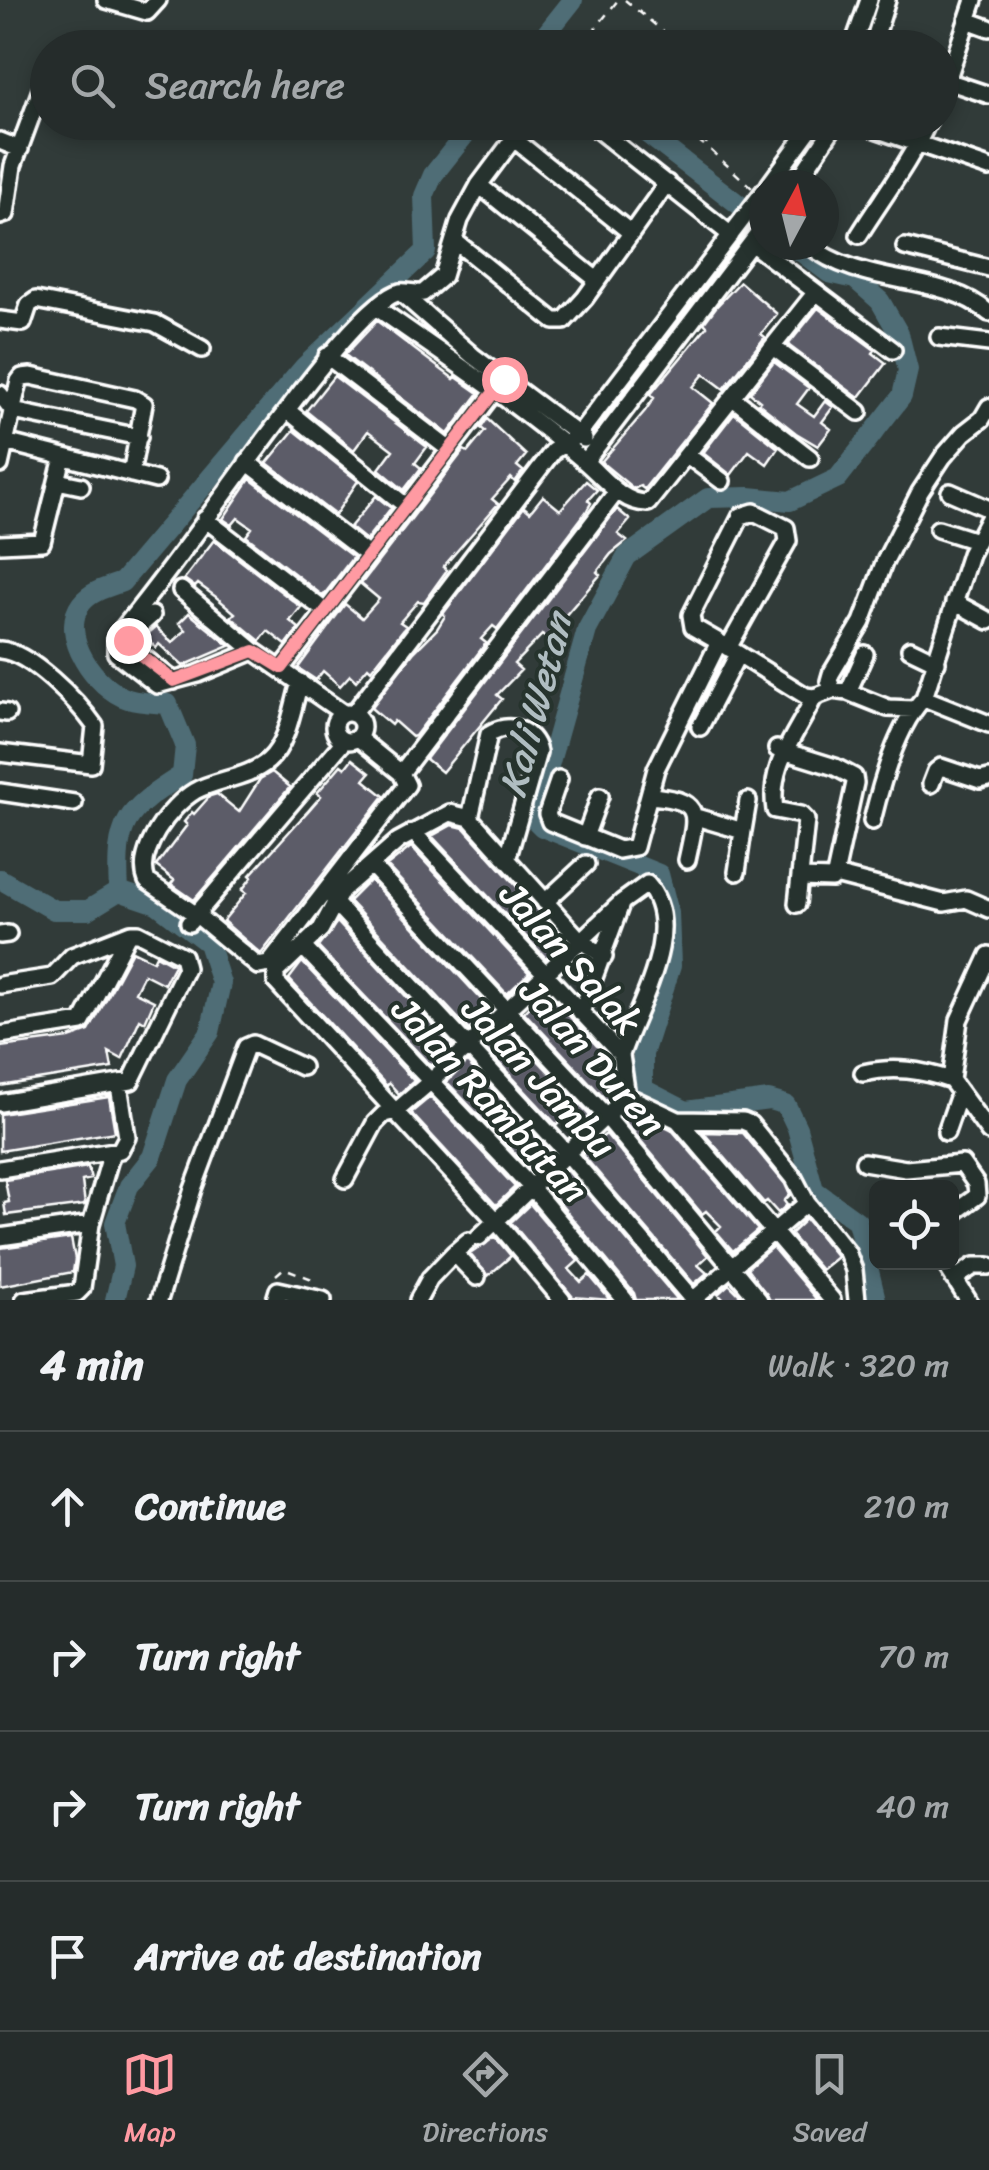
<!DOCTYPE html>
<meta charset="utf-8">
<style>
:root{--surface:#252c2b;--page:#2d3433;--text:#f1f3f6;--muted:#a3a7a9;--line:#424847;--accent:#ff9aa2}
body{margin:0;font-family:Sriracha,sans-serif;background:var(--page);color:var(--text)}
.controls{position:absolute;right:30px;bottom:30px;display:grid;overflow:hidden;border-radius:15px;box-shadow:0 5px 15px #0003}
.controls button{width:90px;height:90px;display:grid;place-items:center;padding:0;border:0;border-bottom:2px solid var(--line);background:var(--surface);color:var(--text);font:50px sans-serif}
.compass{position:absolute;left:749px;top:170px;width:90px;height:90px;border-radius:50%;background:var(--surface);box-shadow:0 5px 15px #0003;rotate:7deg}
.stop{position:absolute;width:30px;height:30px;margin:-22px;border:8px solid #ff9aa2;border-radius:50%;background:#fff}
.stop.end{background:#ff9aa2;border-color:#fff;box-shadow:0 2px 10px #0008}
.list{margin:0;padding:0;list-style:none}
h2{display:flex;justify-content:space-between;align-items:center;height:130px;margin:0;padding:0 40px;font-size:42px}
h2 small{font-size:32px;font-weight:400;color:var(--muted)}
.list li{display:grid;grid-template-columns:65px 1fr auto;gap:30px;align-items:center;box-sizing:border-box;height:150px;padding:0 40px;border-top:2px solid var(--line)}
.list b{display:block;font-size:38px;white-space:nowrap}
.list em{font-size:32px;font-style:normal;color:var(--muted)}
.icon{flex:none;width:55px;height:55px;fill:none;stroke:currentColor;stroke-width:2;stroke-linecap:round;stroke-linejoin:round}
.map{position:relative;flex:none;width:989px;height:1300px;overflow:hidden}
.search{position:absolute;background:var(--surface);box-shadow:0 5px 15px #0003;left:30px;right:30px;top:30px;height:110px;display:flex;align-items:center;gap:25px;box-sizing:border-box;padding:0 35px;border-radius:55px;color:var(--muted);font-size:38px}
.sheet{height:730px;background:var(--surface)}
nav{display:flex;justify-content:space-around;align-items:center;box-sizing:border-box;height:140px;border-top:2px solid var(--line);background:var(--surface);font-size:28px;color:var(--muted)}
nav a{display:grid;justify-items:center;gap:5px}
nav .on{color:var(--accent)}
.map>svg:first-child{display:block}
.lines{fill:none;stroke-linecap:round;stroke-linejoin:round}
.river{stroke:#4f6d76;stroke-width:20}
.building{fill:#5c5c68;stroke:#fff;stroke-width:2.5}
.minor-casing{stroke:#fff;stroke-width:22}
.path{stroke:#fff;stroke-width:2.5;stroke-dasharray:8 8;stroke-linecap:butt}
.minor{stroke:#26332d;stroke-width:15}
.route{stroke:#ff9aa2;stroke-width:12}
.labels{text-anchor:middle;stroke-width:8;stroke-linejoin:round;paint-order:stroke}
.street-label{font-size:38px;fill:#fff;stroke:#26332d}
.water-label{font-size:40px;font-style:italic;fill:#b0bdc1;stroke:#26332d}
</style>
<div class="map">
<svg width="989" height="1300" viewBox="0 0 989 1300">
<rect width="100%" height="100%" fill="#313b39"/>
<filter id="ink" filterUnits="userSpaceOnUse"><feTurbulence type="fractalNoise" baseFrequency=".01" numOctaves="2"/><feDisplacementMap in="SourceGraphic" scale="20" xChannelSelector="R" yChannelSelector="G"/><feConvolveMatrix kernelMatrix="1 2 1 2 8 2 1 2 1" color-interpolation-filters="sRGB"/></filter>
<g filter="url(#ink)">
<g class="lines">
<path class="river" d="M535,48L573,0
M632,122L764,224
M792,245L829,273L855,279L880,301L899,334L908,370L902,396L838,478L790,501L749,497L708,498L627,556L587,630L534,819L542,827L659,874L669,913L671,966L643,1054V1089L686,1111L769,1100L786,1105L797,1128L814,1190L857,1221L876,1300
M0,879L54,910H88L119,891C115,822 125,811 182,775L185,745L168,704C155,703 140,703 128,699C96,689 58,635 81,604C91,591 108,587 122,582L304,367L426,251L424,196L433,175L475,122
M115,1300L123,1266L115,1223L129,1186L152,1157L177,1080L210,1032L221,983L208,943L157,904L119,891"/>
</g>
<path class="building" d="M740,282L777,314L761,334L765,337L724,389L704,374L693,387L713,403L644,489L640,486L634,489L601,462L645,411L654,398L650,395L707,326L704,323L716,307Z
M818,308L875,350L873,353L886,363L859,398L788,345Z
M377,321L454,379L456,377L479,393L448,434L345,355Z
M774,362L809,388L797,404L814,416L825,401L833,407L822,422L831,429L818,446L796,433L758,403L760,401L750,393Z
M334,376L427,447L415,463L421,468L404,490L379,469L393,450L368,431L354,450L306,411Z
M734,413L778,448L767,464L749,451L731,475L703,453Z
M487,419L526,455L517,466L523,471L515,482L511,478L492,499L498,504L443,567L447,570L424,602L418,601L400,622L406,626L371,670L368,667L356,681L350,675L340,686L323,671L316,680L298,668L345,604L362,618L379,599L361,584L464,450L468,452L485,431L481,428Z
M294,430L358,481L335,515L267,463Z
M250,479L353,557L323,596L246,536L252,528L238,518L232,525L223,519Z
M586,481L597,490L588,500L591,503L586,512L497,629L493,626L481,639L486,643L415,736L412,737L394,721L391,725L371,708L414,652L437,629L445,616L443,614L524,507L530,512L543,496L560,510Z
M376,496L391,508L366,540L350,527Z
M617,509L630,520L618,534L627,541L611,554L597,572L600,575L546,638L542,635L514,664L521,670L497,695L502,699L442,772L426,759Z
M214,540L301,607L290,621L299,628L286,645L268,631L260,641L231,617L235,613L216,597L198,584L195,587L184,579Z
M189,613L230,646L183,666L159,644L156,648L145,636L156,627L172,643L186,630L179,623Z
M352,759L370,773L364,780L384,796L261,954L223,921L246,893L242,890L252,877L250,875L308,811L321,796L317,793L341,765L345,768Z
M272,772L290,787L194,900L171,884L174,880L156,866L187,825L184,822L192,812L194,814L210,796L217,794L239,812L260,779Z
M452,825L464,828L565,940L546,958L432,836Z
M411,847L529,973L507,994L387,866Z
M370,880L491,1010L469,1030L349,901Z
M337,922L452,1046L431,1066L318,947Z
M132,951L153,961L156,955L174,965L164,984L144,974L135,992L154,1001L145,1022L140,1019L122,1059L109,1052L112,1068L0,1086V1047L69,1038L89,1031Z
M302,962L414,1081L399,1094L389,1083L387,1086L289,979Z
M545,990L610,1060L611,1065L602,1074L606,1078L601,1083L612,1095L606,1100L524,1012Z
M506,1026L590,1116L581,1125L569,1113L557,1125L484,1047Z
M467,1062L550,1152L532,1171L447,1082Z
M109,1097L115,1132L0,1151V1114Z
M430,1097L515,1187L496,1205L413,1115L412,1112Z
M628,1110L637,1120L642,1115L671,1129L758,1230L733,1251L716,1231L721,1226L706,1211L702,1214L621,1117Z
M703,1132L743,1133L785,1184L790,1195L784,1201L787,1205L778,1213L767,1201L764,1203Z
M606,1134L708,1256L698,1265L707,1273L694,1284L582,1154Z
M88,1167L91,1179L82,1181L85,1205L6,1215L4,1203L9,1202L5,1180Z
M567,1170L678,1300H636L634,1293L547,1188Z
M530,1204L578,1261L569,1269L581,1282L589,1275L610,1300L573,1297L511,1222Z
M806,1219L837,1257L821,1270L790,1234Z
M495,1237L511,1256L488,1276L470,1254Z
M71,1238L75,1259L73,1272L0,1286V1248Z
M772,1247L817,1300H770L747,1268Z
M729,1284L741,1296L744,1300H724L718,1294Z"/>
<g class="lines">
<g class="minor-casing">
<path id="minor" d="M106,0L147,12L158,0
M974,0L947,81L989,95
M967,20L989,28
M852,48L869,0
M872,48L887,0
M588,122L731,235
M855,122L989,168
M514,139L631,233
M0,141L20,149
M479,185L597,280
M769,185L815,122
M795,185L837,122
M0,216L6,214L13,166L42,87
M859,235C882,198 910,162 928,122
M456,242L554,321H564L585,298L667,183
M751,243L893,350
M809,245C862,288 943,272 989,313
M905,247L989,268
M400,292L473,356L584,439
M377,308C447,357 519,405 584,461C602,476 622,504 648,503L816,292
M0,320L23,323L29,305L36,300L155,323L202,349
M939,337L989,343
M773,347L859,412
M327,356L450,450
M0,394L13,411L139,437
M733,398L810,458
M5,442L156,480
M687,455L722,481
M247,462L368,555
M585,462L764,226
M0,465L19,381L22,377L31,376L135,399L144,404L131,474
M57,481L81,486
M950,492L989,509
M406,506L287,410C306,385 370,299 400,292C406,291 416,294 423,293L443,276L460,220L479,185L526,122
M205,519L325,611
M938,529L976,541
M0,544L42,542L63,457
M181,590L254,651L343,713
M954,602L989,621
M152,615L131,634L129,646L174,681
M719,642L693,627L691,615L741,516L754,512L786,528L788,541L728,648
M910,649L937,662
M0,650C30,652 78,702 95,726L91,764L0,753
M254,651L198,674L157,685L116,653V637C177,564 229,485 287,410
M282,668L504,379
M300,682C293,706 288,744 268,761C248,778 217,779 195,791C170,806 135,852 147,881L198,916L258,966L269,964L407,785L401,773L358,738
M833,690L829,681L831,674L862,622L884,563L920,492L943,457L964,433L982,419L989,407
M848,692L865,654
M924,698L989,724
M0,712L7,713
M334 727a14 14 0 1 1 28 0a14 14 0 1 1-28 0Z
M353,714L553,451L578,435L764,191
M700,727L738,654
M777,749L835,767L854,777L855,783L835,875L832,879L800,878
M401,773L617,491
M559,779L547,814L550,822L619,850L635,847L656,769L719,642L806,696L814,697L833,690L848,692L888,708L913,709
M931,784L936,771L941,767L980,780L989,778
M0,792L74,803
M649,796C704,800 697,813 687,860
M696,817L743,831L748,801
M470,818L450,813L398,841L342,890L321,929L276,972V982L496,1221L562,1300
M470,818L489,734C508,721 533,729 538,752L507,860
M470,818L580,940L604,957
M872,821C881,784 897,725 924,698L970,554L989,518
M413,832L621,1055L627,1096L678,1120L832,1300
M585,837L600,796
M371,865L605,1115L759,1300
M737,872L743,831
M835,875L944,903L966,899L989,909
M334,902L566,1152L693,1300
M545,902L586,864
M797,904L806,820L801,815L775,810C768,764 796,737 814,697
M189,923L344,741
M0,935L8,934
M304,948L531,1187L625,1300
M989,955L959,1020L951,1080L989,1132
M0,985L52,977L72,956L131,933H138L183,956L186,968L131,1081L0,1103
M581,1013L621,904
M0,1035L82,1022L126,938
M863,1073C895,1066 920,1070 951,1080
M678,1120L743,1121L750,1124L794,1178L807,1203L847,1252L854,1270L857,1300
M946,1132L960,1092
M864,1162L906,1169L962,1164L976,1184L977,1196L952,1214
M0,1169L120,1150L127,1137L119,1085
M345,1179L375,1123L384,1114L396,1111L430,1082L622,902L647,884C687,929 637,1006 621,1055
M0,1237L91,1224
M479,1237L627,1096
M468,1241L454,1253L477,1277
M944,1262L968,1300
M954,1279L974,1266H989
M24,1300L77,1293L82,1288L91,1224L112,1152
M159,1300L193,1189L246,1047L253,1044L302,1067
M275,1300L278,1290L323,1300
M418,1300L430,1278L454,1253
M693,1300L807,1203"/>
</g>
<path class="path" d="M625,0L683,48
M587,48L590,35L618,0
M761,48V47
M673,122L704,145
M714,122L707,134L706,146L752,188
M276,1275L284,1268L312,1279"/>
<use href="#minor" class="minor"/>
</g>
</g>
<g class="lines" filter="url(#ink)">
<path class="route" d="M128,640L129,646L174,681L254,651L282,668L504,379"/>
</g>
<g class="labels">
<g class="street-label">
<text transform="translate(571 958) rotate(48)" y="13">Jalan Salak</text>
<text transform="translate(593 1057) rotate(48)" y="13">Jalan Duren</text>
<text transform="translate(539 1077) rotate(47)" y="13">Jalan Jambu</text>
<text transform="translate(490 1100) rotate(47)" y="13">Jalan Rambutan</text>
</g>
<g class="water-label">
<text transform="translate(535 705) rotate(-75)" y="14">Kali Wetan</text>
</g>
</g>
</svg>
<div class="controls">
<button><svg class="icon" aria-label="locate" viewBox="0 0 24 24"><circle cx="12" cy="12" r="6"/><path d="M12 2v4M12 18v4M2 12h4M18 12h4"/></svg></button>
</div>
<svg class="compass" viewBox="-18 -18 36 36"><path d="M0-13l5 13h-10z" fill="#e53935"/><path d="M0 13l5-13h-10z" fill="#a3a7a9"/></svg>
<div class="stop" style="left:504px;top:379px"></div>
<div class="stop end" style="left:128px;top:640px"></div>
<div class="search"><svg class="icon" aria-label="search" viewBox="0 0 24 24"><circle cx="10" cy="10" r="6"/><path d="M15 15l6 6"/></svg>Search here</div>
</div>
<section class="sheet">
<h2>4 min<small>Walk · 320 m</small></h2>
<ul class="list">
<li><svg class="icon" aria-label="ahead" viewBox="0 0 24 24"><path d="M12 20V5M6 11l6-6 6 6"/></svg><div><b>Continue</b></div><em>210 m</em></li>
<li><svg class="icon" aria-label="right" viewBox="0 0 24 24"><path d="M7 20v-9h11M14 6l5 5-5 5"/></svg><div><b>Turn right</b></div><em>70 m</em></li>
<li><svg class="icon" aria-label="right" viewBox="0 0 24 24"><path d="M7 20v-9h11M14 6l5 5-5 5"/></svg><div><b>Turn right</b></div><em>40 m</em></li>
<li><svg class="icon" aria-label="arrive" viewBox="0 0 24 24"><path d="M6 21V4h12l-3 4 3 4H6"/></svg><div><b>Arrive at destination</b></div></li>
</ul>
</section>
<nav>
<a class="on"><svg class="icon" aria-label="map" viewBox="0 0 24 24"><path d="M3 6l6-2 6 2 6-2v14l-6 2-6-2-6 2zM9 4v14M15 6v14"/></svg>Map</a>
<a><svg class="icon" aria-label="directions" viewBox="0 0 24 24"><path d="M12 3l9 9-9 9-9-9zM9 14v-3h6M13 9l2 2-2 2"/></svg>Directions</a>
<a><svg class="icon" aria-label="saved" viewBox="0 0 24 24"><path d="M7 4h10v16l-5-4-5 4z"/></svg>Saved</a>
</nav>
